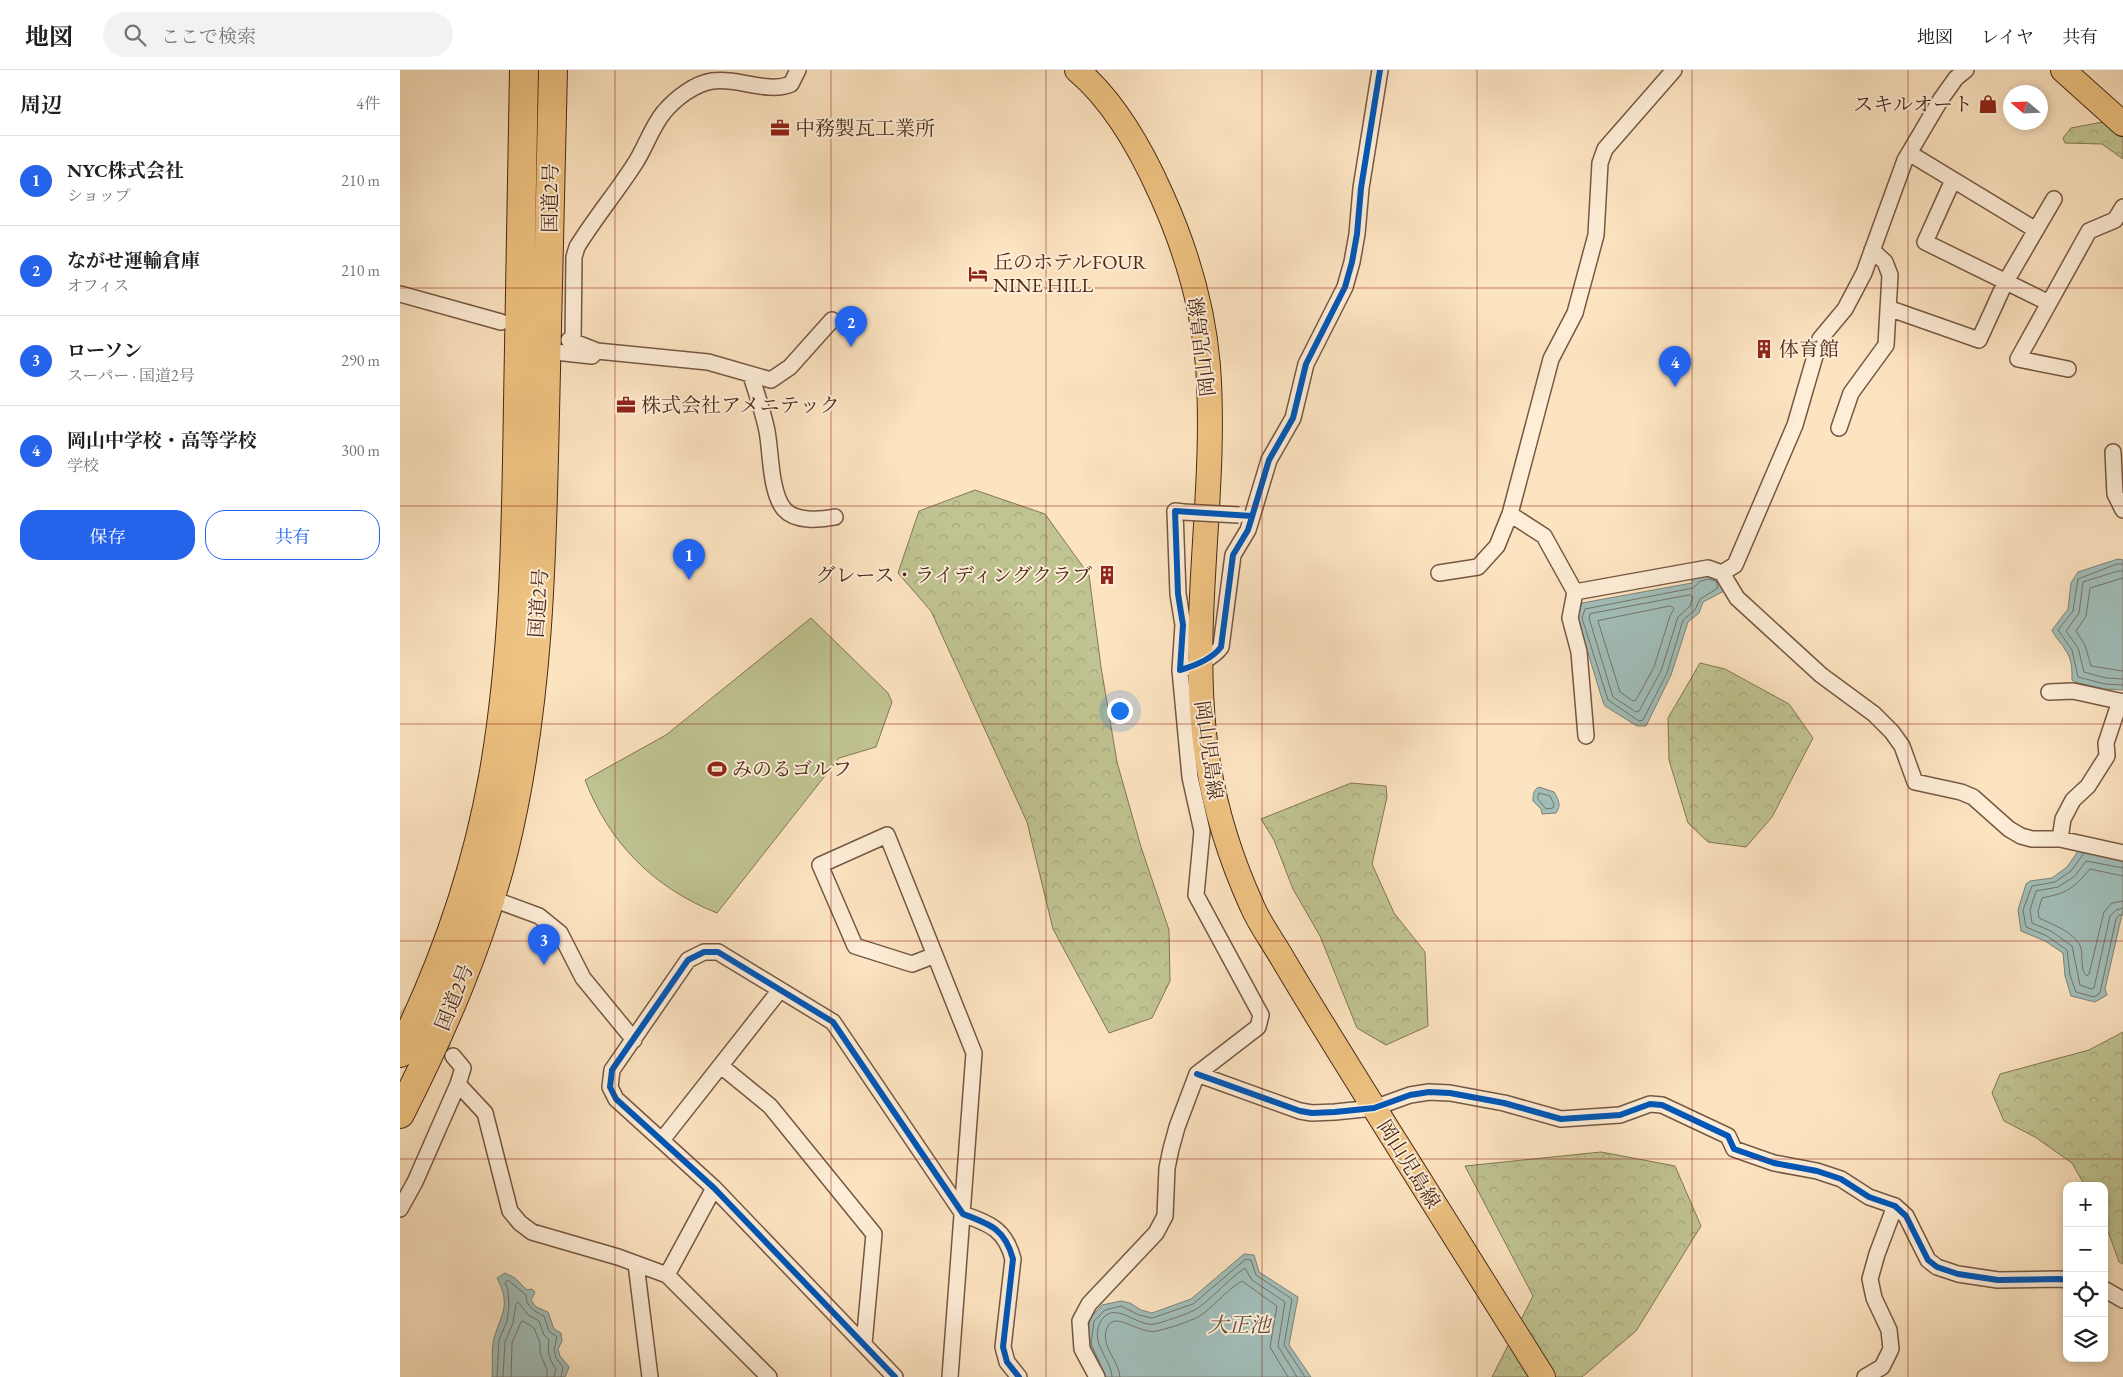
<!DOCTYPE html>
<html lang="ja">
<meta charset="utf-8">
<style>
:root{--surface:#fff;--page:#f2f2f2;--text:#202124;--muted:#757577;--line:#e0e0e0;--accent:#2563eb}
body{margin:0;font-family:"EB Garamond","Noto Serif JP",serif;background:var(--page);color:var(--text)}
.controls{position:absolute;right:15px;bottom:15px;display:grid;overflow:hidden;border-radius:10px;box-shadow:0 2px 8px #0003}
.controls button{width:45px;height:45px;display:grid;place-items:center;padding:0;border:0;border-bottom:1px solid var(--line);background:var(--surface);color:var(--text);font:25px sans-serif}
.compass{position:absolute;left:1603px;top:15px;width:45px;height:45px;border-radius:50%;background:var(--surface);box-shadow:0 2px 8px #0003;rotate:289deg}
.you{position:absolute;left:719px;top:640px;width:18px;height:18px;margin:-12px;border:4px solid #fff;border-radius:50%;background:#1a73e8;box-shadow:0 0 0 8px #1a73e833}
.badge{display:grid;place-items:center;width:32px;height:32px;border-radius:50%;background:var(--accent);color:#fff;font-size:16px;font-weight:700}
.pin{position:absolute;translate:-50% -41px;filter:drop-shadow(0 1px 2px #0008)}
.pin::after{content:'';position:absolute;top:26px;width:18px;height:15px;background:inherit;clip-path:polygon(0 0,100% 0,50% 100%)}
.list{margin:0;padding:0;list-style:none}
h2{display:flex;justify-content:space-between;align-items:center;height:65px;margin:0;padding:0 20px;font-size:21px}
h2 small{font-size:16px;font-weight:400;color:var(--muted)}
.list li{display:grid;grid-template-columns:32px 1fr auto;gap:15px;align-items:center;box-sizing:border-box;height:90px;padding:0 20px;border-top:1px solid var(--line)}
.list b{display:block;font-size:19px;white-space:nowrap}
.list p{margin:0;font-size:16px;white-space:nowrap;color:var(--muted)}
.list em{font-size:16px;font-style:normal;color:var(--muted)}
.actions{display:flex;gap:10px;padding:15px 20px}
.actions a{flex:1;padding:11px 0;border:1px solid var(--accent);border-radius:20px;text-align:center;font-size:18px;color:var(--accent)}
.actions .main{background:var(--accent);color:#fff}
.icon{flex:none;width:28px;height:28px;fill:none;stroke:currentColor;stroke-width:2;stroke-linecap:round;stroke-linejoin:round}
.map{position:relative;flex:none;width:1723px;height:1307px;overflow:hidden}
header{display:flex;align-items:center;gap:30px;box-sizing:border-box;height:70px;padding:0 25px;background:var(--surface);border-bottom:1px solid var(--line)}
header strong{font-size:24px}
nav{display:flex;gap:28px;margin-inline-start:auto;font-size:18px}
.search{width:350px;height:45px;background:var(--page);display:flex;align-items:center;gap:12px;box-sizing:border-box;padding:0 18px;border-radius:28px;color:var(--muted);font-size:19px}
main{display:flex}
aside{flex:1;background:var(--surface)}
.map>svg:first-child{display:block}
.forest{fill:url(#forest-crowns);stroke:#847655}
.pitch{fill:#c0c492;stroke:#847655}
.water{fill:#a1beb9;stroke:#7e8279}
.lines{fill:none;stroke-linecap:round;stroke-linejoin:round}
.shore{stroke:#757468;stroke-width:1}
.street-tunnel{stroke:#d9bf9f;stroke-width:15;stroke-dasharray:15 8;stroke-linecap:butt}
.street-casing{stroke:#765842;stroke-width:18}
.primary-casing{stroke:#492918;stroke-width:26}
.highway-casing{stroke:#492918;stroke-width:30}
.street{stroke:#feedd7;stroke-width:15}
.primary{stroke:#eec280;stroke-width:24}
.highway{stroke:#eec280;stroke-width:28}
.street-bridge-casing{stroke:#765842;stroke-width:18;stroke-linecap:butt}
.street-bridge{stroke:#feedd7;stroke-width:15}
.cycleway-casing{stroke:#feedd7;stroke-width:9}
.cycleway{stroke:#0057b8;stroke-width:6}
.grid{fill:none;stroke:#8f2418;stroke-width:1;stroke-opacity:0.55}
.labels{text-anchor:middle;stroke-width:4;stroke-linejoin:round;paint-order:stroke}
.poi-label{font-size:20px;fill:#492918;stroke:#feedd7;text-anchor:start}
.street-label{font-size:20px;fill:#492918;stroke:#feedd7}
.water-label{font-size:21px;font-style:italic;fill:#5f4e40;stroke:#feedd7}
</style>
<header>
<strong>地図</strong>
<div class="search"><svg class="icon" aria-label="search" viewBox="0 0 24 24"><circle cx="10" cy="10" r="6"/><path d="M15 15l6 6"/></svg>ここで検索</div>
<nav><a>地図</a><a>レイヤ</a><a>共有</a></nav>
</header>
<main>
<aside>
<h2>周辺<small>4件</small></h2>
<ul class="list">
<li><span class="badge">1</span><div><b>NYC株式会社</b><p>ショップ</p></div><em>210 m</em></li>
<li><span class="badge">2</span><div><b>ながせ運輸倉庫</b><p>オフィス</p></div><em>210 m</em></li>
<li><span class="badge">3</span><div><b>ローソン</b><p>スーパー · 国道2号</p></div><em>290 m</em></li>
<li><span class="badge">4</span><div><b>岡山中学校・高等学校</b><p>学校</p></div><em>300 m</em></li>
</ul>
<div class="actions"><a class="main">保存</a><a>共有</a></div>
</aside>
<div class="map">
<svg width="1723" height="1307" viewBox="0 0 1723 1307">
<defs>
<pattern id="forest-crowns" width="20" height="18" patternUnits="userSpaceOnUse" patternTransform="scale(1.25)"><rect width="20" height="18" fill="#c0c492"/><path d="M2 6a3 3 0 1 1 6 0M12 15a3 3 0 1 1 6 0" fill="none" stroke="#a6a87d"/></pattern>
</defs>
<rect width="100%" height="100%" fill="#fde4c1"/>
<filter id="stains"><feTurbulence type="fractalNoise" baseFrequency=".004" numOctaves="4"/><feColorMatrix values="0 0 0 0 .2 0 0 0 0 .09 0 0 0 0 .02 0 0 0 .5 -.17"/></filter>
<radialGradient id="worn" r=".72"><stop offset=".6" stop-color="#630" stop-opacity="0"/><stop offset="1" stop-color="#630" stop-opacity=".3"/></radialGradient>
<path class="forest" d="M1708,51L1723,64V89L1702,74L1665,73L1663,68L1671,58Z
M575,420L645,444L689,505L701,597L717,692L741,777L769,860L770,911L752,948L709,963L653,859L627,752L531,541L498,503L519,441Z
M1300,593L1325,599L1389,634L1413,668L1372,747L1346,777L1308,772L1288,753L1269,690L1268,648Z
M951,713L986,716L987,727L972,794L994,843L1025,882L1028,956L986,975L957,958L920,866L893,819L874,770L861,749Z
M1723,962V1194L1719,1192L1704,1150V1116H1685L1672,1093L1635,1067L1604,1051L1592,1023L1600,1004L1689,980Z
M1201,1082L1275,1096L1301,1156L1236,1261L1182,1307H1092L1133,1226L1065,1096Z"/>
<path class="pitch" d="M411,548L488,623L492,632L476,677L439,688L317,843C254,818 209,773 185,710L266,665Z"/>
<path class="water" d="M1718,489L1723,490V620L1705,619L1675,612L1672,610C1672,600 1672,589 1666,581C1662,573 1655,568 1652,560L1668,539L1671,513L1678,502Z
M1308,503L1320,507L1326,520L1303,532L1299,543L1288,552L1271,605L1246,656H1237L1205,636L1203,632L1177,547L1182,533L1292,513V508Z
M1139,717L1154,722C1158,729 1162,735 1156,743L1142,744L1141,739L1133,731C1133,725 1133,720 1139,717Z
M1681,777L1723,787V840L1705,919L1707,925L1695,932L1671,926L1665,906L1663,883L1645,871L1621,861L1618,840L1626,814L1630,811L1652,808L1667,797Z
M844,1184L854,1185L859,1202L898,1227L889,1275L911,1307H702L686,1275L690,1248L702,1235L721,1231L730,1233L741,1240L752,1243L791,1229Z
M105,1203L115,1208L127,1220L132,1219L135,1222L131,1230L136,1237L148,1242L154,1259L161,1263L162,1271L158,1279L160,1286L169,1297L165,1307H92C93,1295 91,1280 94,1268C102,1242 111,1236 97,1208Z"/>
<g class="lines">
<path class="shore" d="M1723,494H1717L1678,509L1673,541L1658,560L1672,580L1678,607L1705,614L1723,615
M1723,501H1718L1683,512L1679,543L1666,561L1678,578L1684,602L1706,608L1723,609
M1723,508L1690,518L1686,546L1676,561L1685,575L1691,596L1723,601
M1308,509L1316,511L1318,518L1300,529L1295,540L1283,550L1267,603L1243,650L1239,651L1208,630L1182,548L1185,539L1293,518L1299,512Z
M1290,525L1293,527L1290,536L1278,547L1261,601L1239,641L1236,642L1213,627L1189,548L1190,544Z
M1271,536L1274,539L1270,546L1254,597L1236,630L1233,631L1220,622L1198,551Z
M1139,723L1150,726L1154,734L1153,738L1146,739L1138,729Z
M1684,783L1671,801L1655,812L1632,816L1623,840L1626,857L1647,866L1667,880L1670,905L1676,922L1694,927L1700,923L1716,849L1719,845H1723
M1723,798L1686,791L1675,806L1658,817L1636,821L1630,840L1632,853L1651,861L1672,876L1680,915L1691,919L1694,918L1710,846L1716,840L1723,838
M1723,806L1690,799C1673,819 1667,823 1642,828L1638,841L1639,848C1652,854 1673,862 1680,875C1684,884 1679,900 1687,906L1689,904L1704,842L1712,833L1723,831
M97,1307L99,1270L107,1251L109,1236L108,1220L105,1213L108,1210L126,1225C126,1237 134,1241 144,1246L149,1261L157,1267L154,1280L156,1288L163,1297L161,1307
M103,1307L105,1272L113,1253L116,1234L118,1232L128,1245L139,1251L144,1265L149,1270C147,1282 149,1289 156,1299L154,1307
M111,1307L112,1273L121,1252L123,1251L134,1258L140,1273V1283L147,1300V1307
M706,1307L691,1274L694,1251L705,1240L721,1236L739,1245L752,1248L793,1234L846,1189L851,1190L856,1205L892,1229L884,1275L905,1307
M712,1307C711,1288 690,1274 700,1253C713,1227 737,1258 755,1254C766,1251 789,1244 798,1238C815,1226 828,1209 845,1198L852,1210L885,1232L878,1276L897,1307
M720,1307C719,1290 698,1274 708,1256C716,1241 740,1265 757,1261C769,1258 794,1251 804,1243C817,1233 828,1219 842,1211L877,1236L870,1277L888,1307"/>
<path class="street-tunnel" d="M0,942L53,986"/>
<g class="street-casing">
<path id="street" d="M1509,83L1636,160
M1553,110L1525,172L1649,233
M0,224L101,252
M1488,238L1579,270L1605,213L1654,129
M169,270L197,281L308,292L371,310L390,297L432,250
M173,272L174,187L177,177C194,149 216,123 234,95C245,79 251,58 264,42C276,28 294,14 312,11C338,7 367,24 391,14L398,0
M146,281L192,286L196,282
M1668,299L1618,289L1689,161L1715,150L1723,137
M351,306C357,324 363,342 367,361C371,382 370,422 384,439C395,452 420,450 435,447
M1439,358L1451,323L1486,275L1490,205L1485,192L1472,180
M1713,382L1715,424L1723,440
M783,442L775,441L778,524L783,555L780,600C794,596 812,589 821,577L833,485L848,460L869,390L893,348L906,294L945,217L952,192L957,164L961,118L980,0
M1110,444L1144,466L1175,522L1308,498L1322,503L1335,495L1395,355L1420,269L1445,239L1464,203L1505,90L1541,29L1556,8L1566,0
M1039,503L1078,497L1097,476L1110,444L1151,289L1175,243L1196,165L1200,93L1205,79L1274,0
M1322,503L1337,528L1421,605L1474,644L1492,662L1502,676L1515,712L1561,722L1573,727L1609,759L1621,766L1632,769H1660L1723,783
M1175,522L1170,548L1179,582L1186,666
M1649,622L1673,621L1723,632
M1660,769L1663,749L1673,730L1688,716L1707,686L1706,673L1720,631
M90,828L139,846L160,863L183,908L234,970
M535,885L512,894L455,876L420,795L487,765L574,983L550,1307
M53,986L63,998L58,1014L85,1043L110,1141L120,1153L132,1162L218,1187L267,1205L369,1307
M321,996L370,1036L474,1164L464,1274
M797,1004L900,1041L912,1043L935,1042L974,1038L1010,1025L1029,1022L1050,1023L1104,1033L1161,1049L1220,1045L1250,1034L1262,1035L1328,1066L1334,1079L1374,1093L1417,1101L1441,1109L1469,1127L1495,1136L1506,1146L1528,1190L1537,1197L1558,1204L1598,1210L1659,1209L1667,1210
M262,1070L380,920
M0,1139L15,1112L58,1014
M236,1194L250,1307
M267,1205L314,1118
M1704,1219L1723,1230
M495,1307L314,1118L216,1029L210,1017L212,1000L288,890L304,882H318L433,952L563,1144C590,1154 605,1159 613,1189L603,1277L607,1292L619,1307
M697,1307L682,1279L680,1251L689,1234L756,1163L765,1146L767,1098L771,1079L777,1057L797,1004L858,957L861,945L796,825L802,761L790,707L780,600
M1465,1307L1482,1297L1491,1279L1489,1260L1474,1228L1470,1209L1477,1184L1495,1136"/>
</g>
<g class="primary-casing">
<path id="primary" d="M677,0C715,32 741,79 761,124C786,179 803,236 808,296C817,419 791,541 804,663C810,722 827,781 852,836C860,855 874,873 884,891C910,935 937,978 963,1020C1023,1116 1083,1211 1143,1307
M1663,0L1723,54"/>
</g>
<g class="highway-casing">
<path id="highway" d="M0,983C43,896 76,802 93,707C115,584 116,457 118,332C120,221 122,111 124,0
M0,1044C43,959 81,872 104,780C139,637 142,489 145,343C147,229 151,114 153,0"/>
</g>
<use href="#street" class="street"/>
<use href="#primary" class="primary"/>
<use href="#highway" class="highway"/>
<g class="street-bridge-casing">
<path id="street-bridge" d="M783,442L839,445"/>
</g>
<use href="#street-bridge" class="street-bridge"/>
<g class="cycleway-casing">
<path id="cycleway" d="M852,446L775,441L778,524L783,555L780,600C794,596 812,589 821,577L833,485L848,460L869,390L893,348L906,294L945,217L952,192L957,164L961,118L980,0
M797,1004L900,1041L912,1043L935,1042L974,1038L1010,1025L1029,1022L1050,1023L1104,1033L1161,1049L1220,1045L1250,1034L1262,1035L1328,1066L1334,1079L1374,1093L1417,1101L1441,1109L1469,1127L1495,1136L1506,1146L1528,1190L1537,1197L1558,1204L1598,1210L1659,1209L1667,1210
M495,1307L314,1118L216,1029L210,1017L212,1000L288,890L304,882H318L433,952L563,1144C590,1154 605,1159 613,1189L603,1277L607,1292L619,1307"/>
</g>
<use href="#cycleway" class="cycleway"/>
</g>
<path class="grid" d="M215,0V1307M431,0V1307M646,0V1307M862,0V1307M1077,0V1307M1292,0V1307M1508,0V1307M0,218H1723M0,436H1723M0,654H1723M0,871H1723M0,1089H1723"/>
<defs>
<g id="shop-bare" transform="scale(1.5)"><path d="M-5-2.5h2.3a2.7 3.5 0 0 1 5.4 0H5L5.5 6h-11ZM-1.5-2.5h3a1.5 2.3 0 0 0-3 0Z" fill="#8f2418" stroke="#feedd7" stroke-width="2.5" paint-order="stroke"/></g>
<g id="office-bare" transform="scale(1.5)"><path d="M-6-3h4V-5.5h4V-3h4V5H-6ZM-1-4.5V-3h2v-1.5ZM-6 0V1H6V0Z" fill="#8f2418" stroke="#feedd7" stroke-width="2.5" paint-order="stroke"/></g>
<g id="hotel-bare" transform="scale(1.5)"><path d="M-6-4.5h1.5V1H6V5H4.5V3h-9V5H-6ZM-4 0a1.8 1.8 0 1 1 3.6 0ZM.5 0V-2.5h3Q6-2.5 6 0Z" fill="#8f2418" stroke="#feedd7" stroke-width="2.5" paint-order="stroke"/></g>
<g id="building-bare" transform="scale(1.5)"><path d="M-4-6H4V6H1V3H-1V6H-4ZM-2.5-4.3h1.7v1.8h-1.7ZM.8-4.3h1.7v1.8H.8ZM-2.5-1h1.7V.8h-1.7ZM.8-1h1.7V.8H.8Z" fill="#8f2418" stroke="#feedd7" stroke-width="2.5" paint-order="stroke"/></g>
<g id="stadium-bare" transform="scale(1.5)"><path d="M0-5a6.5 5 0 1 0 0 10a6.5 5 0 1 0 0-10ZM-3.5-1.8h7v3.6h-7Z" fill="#8f2418" stroke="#feedd7" stroke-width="2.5" paint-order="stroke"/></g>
</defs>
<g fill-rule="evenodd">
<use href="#shop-bare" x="1588" y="34"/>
<use href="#office-bare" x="380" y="58"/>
<use href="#hotel-bare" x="578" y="204"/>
<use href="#building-bare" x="1364" y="279"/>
<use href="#office-bare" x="226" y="335"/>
<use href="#building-bare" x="707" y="505"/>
<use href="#stadium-bare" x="317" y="699"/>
</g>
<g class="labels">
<g class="poi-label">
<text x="1573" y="41" text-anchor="end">スキルオート</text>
<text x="395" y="65">中務製瓦工業所</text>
<text x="593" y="199">丘のホテルFOUR<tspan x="593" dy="23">NINE HILL</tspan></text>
<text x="1379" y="286">体育館</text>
<text x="241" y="342">株式会社アメニテック</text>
<text x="692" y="512" text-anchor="end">グレース・ライディングクラブ</text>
<text x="332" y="706">みのるゴルフ</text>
</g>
<g class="street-label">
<text transform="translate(150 128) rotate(-89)" y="7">国道2号</text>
<text transform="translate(802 277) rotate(-97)" y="7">岡山児島線</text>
<text transform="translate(138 533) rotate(-86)" y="7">国道2号</text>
<text transform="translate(809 680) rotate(82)" y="7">岡山児島線</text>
<text transform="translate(54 927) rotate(-68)" y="7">国道2号</text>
<text transform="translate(1009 1094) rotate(58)" y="7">岡山児島線</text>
</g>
<g class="water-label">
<text x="839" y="1262">大正池</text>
</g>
</g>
<rect width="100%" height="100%" filter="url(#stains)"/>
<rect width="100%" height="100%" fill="url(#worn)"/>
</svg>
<div class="controls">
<button>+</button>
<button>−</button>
<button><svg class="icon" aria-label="locate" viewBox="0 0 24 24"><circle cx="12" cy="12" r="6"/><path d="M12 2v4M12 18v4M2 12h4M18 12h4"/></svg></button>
<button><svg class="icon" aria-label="layers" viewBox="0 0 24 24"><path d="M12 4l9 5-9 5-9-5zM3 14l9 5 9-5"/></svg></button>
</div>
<svg class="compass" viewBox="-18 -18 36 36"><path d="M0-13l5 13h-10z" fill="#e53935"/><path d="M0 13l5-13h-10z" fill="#757577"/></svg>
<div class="you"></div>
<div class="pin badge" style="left:289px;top:510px">1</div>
<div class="pin badge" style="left:451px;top:277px">2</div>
<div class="pin badge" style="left:144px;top:895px">3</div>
<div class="pin badge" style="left:1275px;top:317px">4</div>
</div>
</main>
